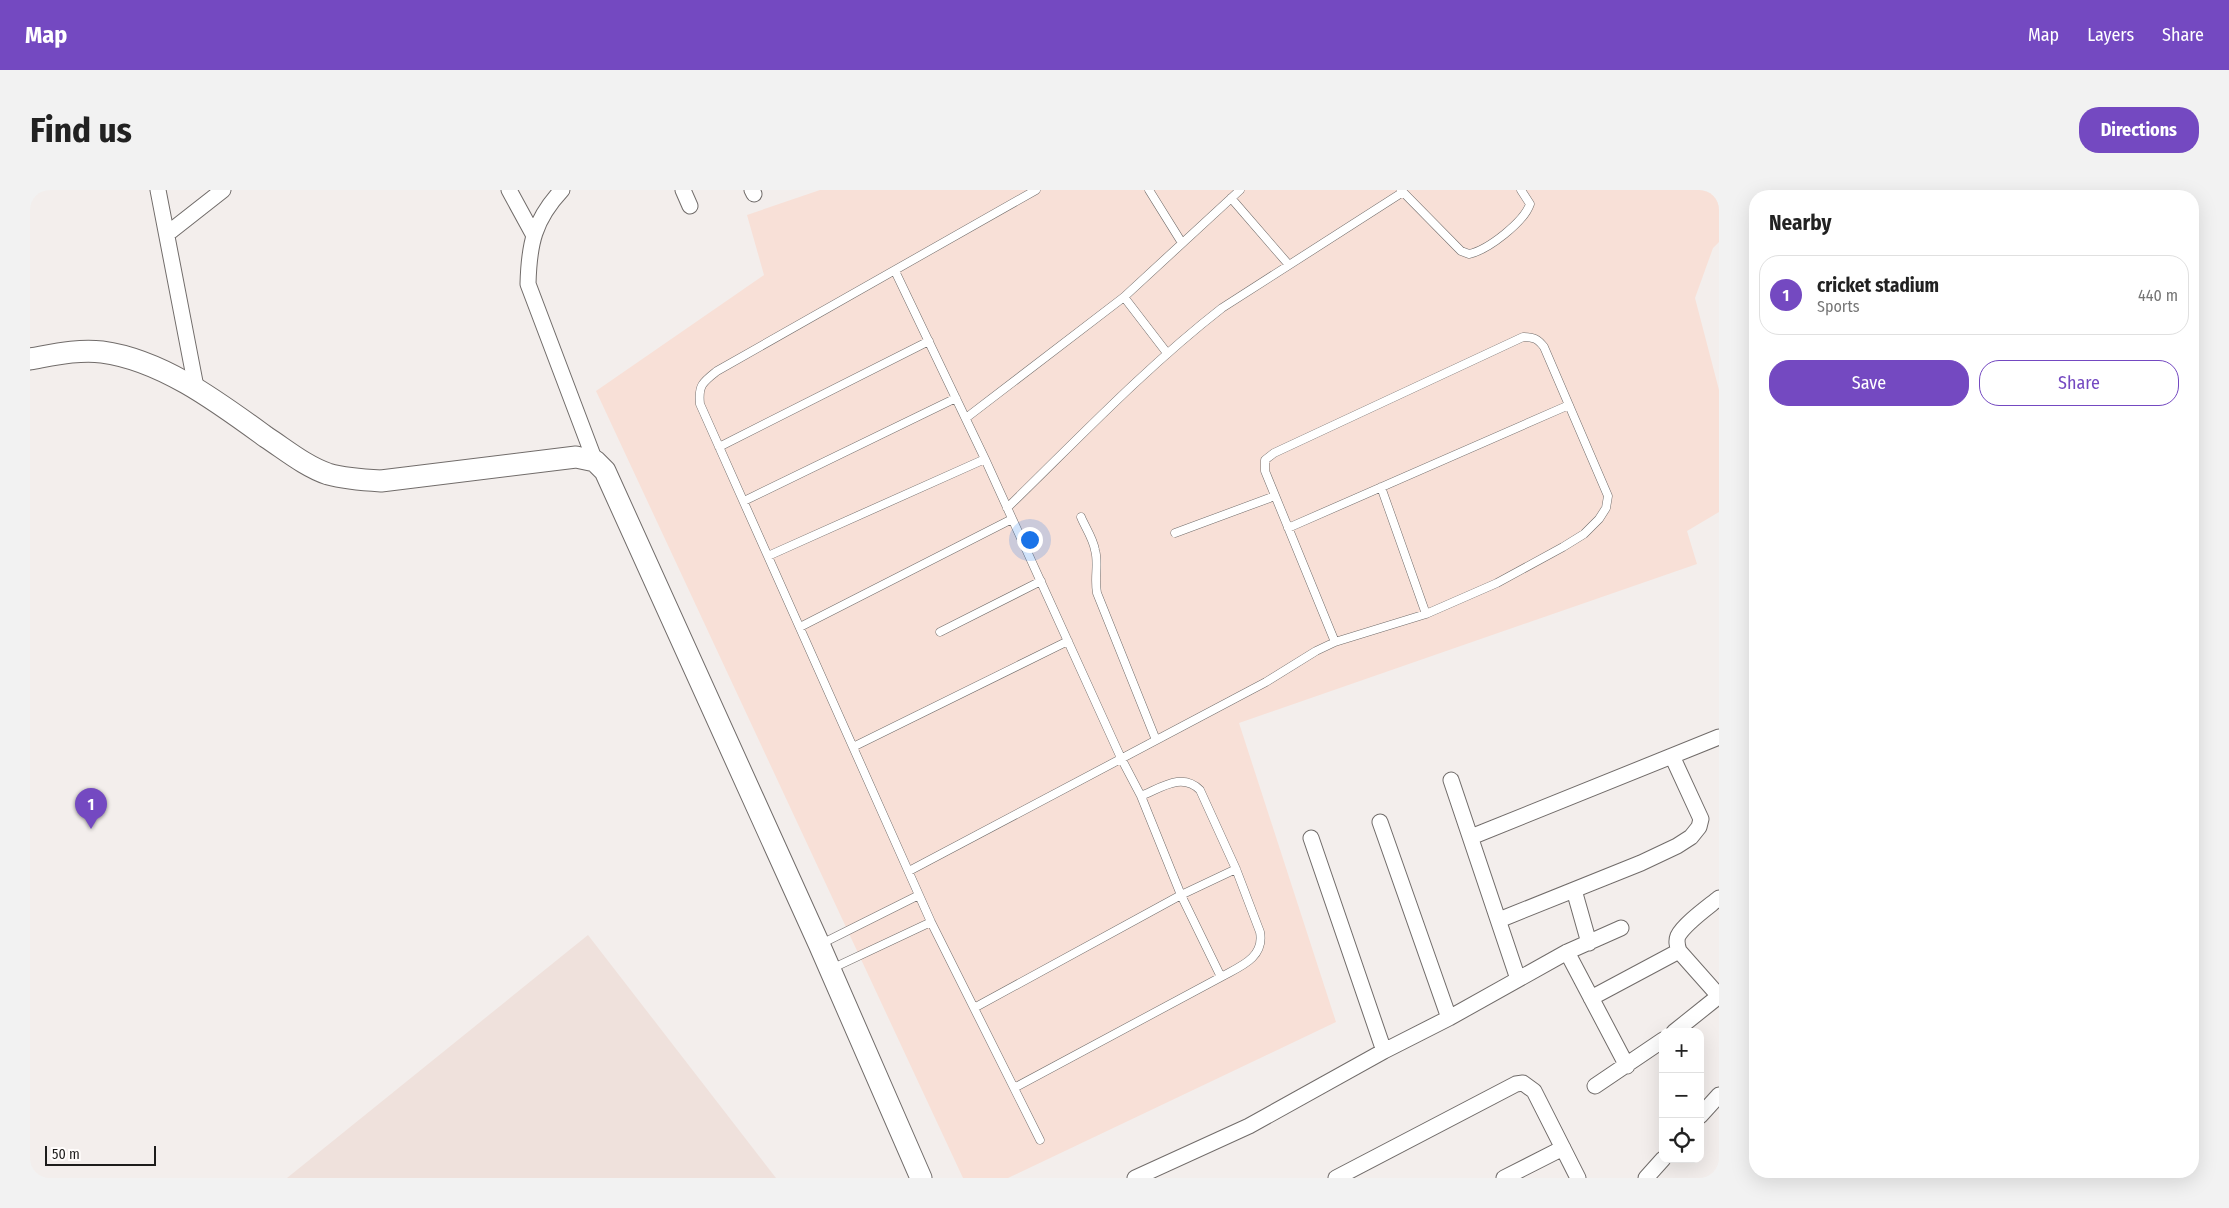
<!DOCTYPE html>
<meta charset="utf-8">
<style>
:root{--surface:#fff;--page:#f2f2f2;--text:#222;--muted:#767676;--line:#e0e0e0;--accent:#7449c1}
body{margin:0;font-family:"Fira Sans Condensed",sans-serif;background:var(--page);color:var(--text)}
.controls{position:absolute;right:15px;bottom:15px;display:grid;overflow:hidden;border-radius:10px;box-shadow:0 5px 20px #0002}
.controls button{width:45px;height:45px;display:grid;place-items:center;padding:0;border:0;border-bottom:1px solid var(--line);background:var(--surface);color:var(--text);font:25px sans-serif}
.scale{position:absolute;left:15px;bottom:12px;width:111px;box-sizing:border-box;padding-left:5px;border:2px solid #1d1c1b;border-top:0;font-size:14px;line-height:18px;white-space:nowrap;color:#1d1c1b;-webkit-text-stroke:4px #fffcfb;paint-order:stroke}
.you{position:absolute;left:999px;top:349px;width:18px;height:18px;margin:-12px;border:4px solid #fff;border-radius:50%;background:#1a73e8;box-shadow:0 0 0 8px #1a73e833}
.badge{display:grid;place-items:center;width:32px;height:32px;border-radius:50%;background:var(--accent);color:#fff;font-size:16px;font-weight:700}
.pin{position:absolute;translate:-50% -41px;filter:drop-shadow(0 1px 2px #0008)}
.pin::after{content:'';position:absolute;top:26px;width:18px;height:15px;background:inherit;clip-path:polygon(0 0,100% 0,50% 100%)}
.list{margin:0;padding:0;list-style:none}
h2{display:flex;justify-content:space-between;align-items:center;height:65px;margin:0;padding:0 20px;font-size:21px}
h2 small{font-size:16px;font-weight:400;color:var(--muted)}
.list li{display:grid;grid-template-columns:32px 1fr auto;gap:15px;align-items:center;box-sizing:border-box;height:80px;margin:0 10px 10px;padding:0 10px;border:1px solid var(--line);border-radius:20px}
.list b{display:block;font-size:19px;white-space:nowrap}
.list p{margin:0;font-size:16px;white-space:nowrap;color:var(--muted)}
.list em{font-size:16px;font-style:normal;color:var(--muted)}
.actions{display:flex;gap:10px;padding:15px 20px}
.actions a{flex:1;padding:11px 0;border:1px solid var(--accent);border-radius:20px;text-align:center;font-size:18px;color:var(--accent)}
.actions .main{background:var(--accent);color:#fff}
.icon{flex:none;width:28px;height:28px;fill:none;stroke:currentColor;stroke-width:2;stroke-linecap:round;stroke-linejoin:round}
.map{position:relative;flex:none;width:1689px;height:988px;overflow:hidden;border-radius:20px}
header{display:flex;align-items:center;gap:30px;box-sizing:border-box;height:70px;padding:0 25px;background:var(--accent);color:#fff}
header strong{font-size:24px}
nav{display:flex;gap:28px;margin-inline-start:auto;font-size:18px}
.intro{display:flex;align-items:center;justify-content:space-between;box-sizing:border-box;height:120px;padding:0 30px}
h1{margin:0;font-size:35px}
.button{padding:12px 22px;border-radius:20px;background:var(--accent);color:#fff;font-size:18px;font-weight:700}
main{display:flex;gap:30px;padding:0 30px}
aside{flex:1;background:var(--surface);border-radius:20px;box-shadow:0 5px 20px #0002}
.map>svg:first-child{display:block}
.commercial{fill:#f8e0d7}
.built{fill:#efe1dc}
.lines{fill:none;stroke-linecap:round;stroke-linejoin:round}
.lane-casing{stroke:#716c6a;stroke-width:9}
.street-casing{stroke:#716c6a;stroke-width:17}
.secondary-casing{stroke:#716c6a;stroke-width:23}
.lane{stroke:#fff;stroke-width:8}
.street{stroke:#fff;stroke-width:15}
.secondary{stroke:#fff;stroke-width:21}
</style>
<header>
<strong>Map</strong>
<nav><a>Map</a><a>Layers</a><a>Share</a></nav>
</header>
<div class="intro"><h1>Find us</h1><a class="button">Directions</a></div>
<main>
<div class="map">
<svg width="1689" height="988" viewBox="0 0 1689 988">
<rect width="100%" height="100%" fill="#f3eeec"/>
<path class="commercial" d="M790,0H1689V52L1683,58L1665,108L1689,200V322L1657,341L1667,374L1209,533L1306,832L978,988H933L566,201L734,85L717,25Z"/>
<path class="built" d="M558,745L746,988H257Z"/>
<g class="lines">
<g class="lane-casing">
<path id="lane" d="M1006,0L687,181C673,192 668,195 670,214L901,732L1010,950
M1119,0L1152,53
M1371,0L1431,61L1439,64C1458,60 1494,32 1500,14L1491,0
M1201,8L1259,75
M865,81L955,269L1091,568L1111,606L1151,705L1191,787
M1094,107L1137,163
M936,228L1094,107L1210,0
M689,257L899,151
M1351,297L1396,424
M714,311L926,208
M977,318C1047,250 1115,178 1192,118L1373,2
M1051,327C1055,337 1063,348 1065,360C1069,373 1064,388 1067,403L1126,550
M1258,338L1539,215
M1145,343L1245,306
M738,366L955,269
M770,437L982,329
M910,442L1011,391
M823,557L1038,451
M879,681L1236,492L1286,461L1305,452L1396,424L1467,393L1533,357L1554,344L1569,329L1576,318L1578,306L1514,157C1508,149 1504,147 1493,147L1244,263L1235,270V281L1305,452
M791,754L889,705
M801,779L901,732
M944,818L1151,705L1206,679
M984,898L1191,787C1209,777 1235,768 1230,742L1206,679L1170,600C1152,582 1131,598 1111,606"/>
</g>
<g class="street-casing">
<path id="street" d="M128,0L166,197
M479,0L503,44
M532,0C504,30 499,54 498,94L565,271
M653,0L660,16
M722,0L724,4
M137,44L193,0
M1421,590L1488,789
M1350,632L1419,828
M1441,647L1689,547
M1281,648L1354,861
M1544,700L1559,753
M1689,708C1678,717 1654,734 1648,746C1646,751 1647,755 1649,761L1689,806
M1469,730L1611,673L1647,656L1661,647L1669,637L1671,629L1642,566
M1537,762L1597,876
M1561,808L1649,761
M1644,842L1689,806
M1565,896L1633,850
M1670,926L1689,905
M1105,988L1219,936L1354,861L1419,828L1537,762L1591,738
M1306,988L1486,894L1493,893L1504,901L1548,988
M1474,988L1533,958
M1616,988L1633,969"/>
</g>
<g class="secondary-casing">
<path id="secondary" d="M0,169C23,165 48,159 72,162C132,170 188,212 236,247C256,260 275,276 298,284C316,289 333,290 351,291L546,267L565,271L575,281L789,754L891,988"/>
</g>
<use href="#lane" class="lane"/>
<use href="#street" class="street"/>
<use href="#secondary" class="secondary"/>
</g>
</svg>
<div class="controls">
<button>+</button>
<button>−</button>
<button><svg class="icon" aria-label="locate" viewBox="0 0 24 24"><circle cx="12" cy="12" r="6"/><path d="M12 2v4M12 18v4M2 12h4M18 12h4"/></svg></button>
</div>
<div class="scale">50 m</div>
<div class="you"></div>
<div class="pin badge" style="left:61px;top:639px">1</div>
</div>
<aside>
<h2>Nearby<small></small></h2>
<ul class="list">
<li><span class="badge">1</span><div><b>cricket stadium</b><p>Sports</p></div><em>440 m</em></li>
</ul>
<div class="actions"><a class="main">Save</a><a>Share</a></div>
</aside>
</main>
